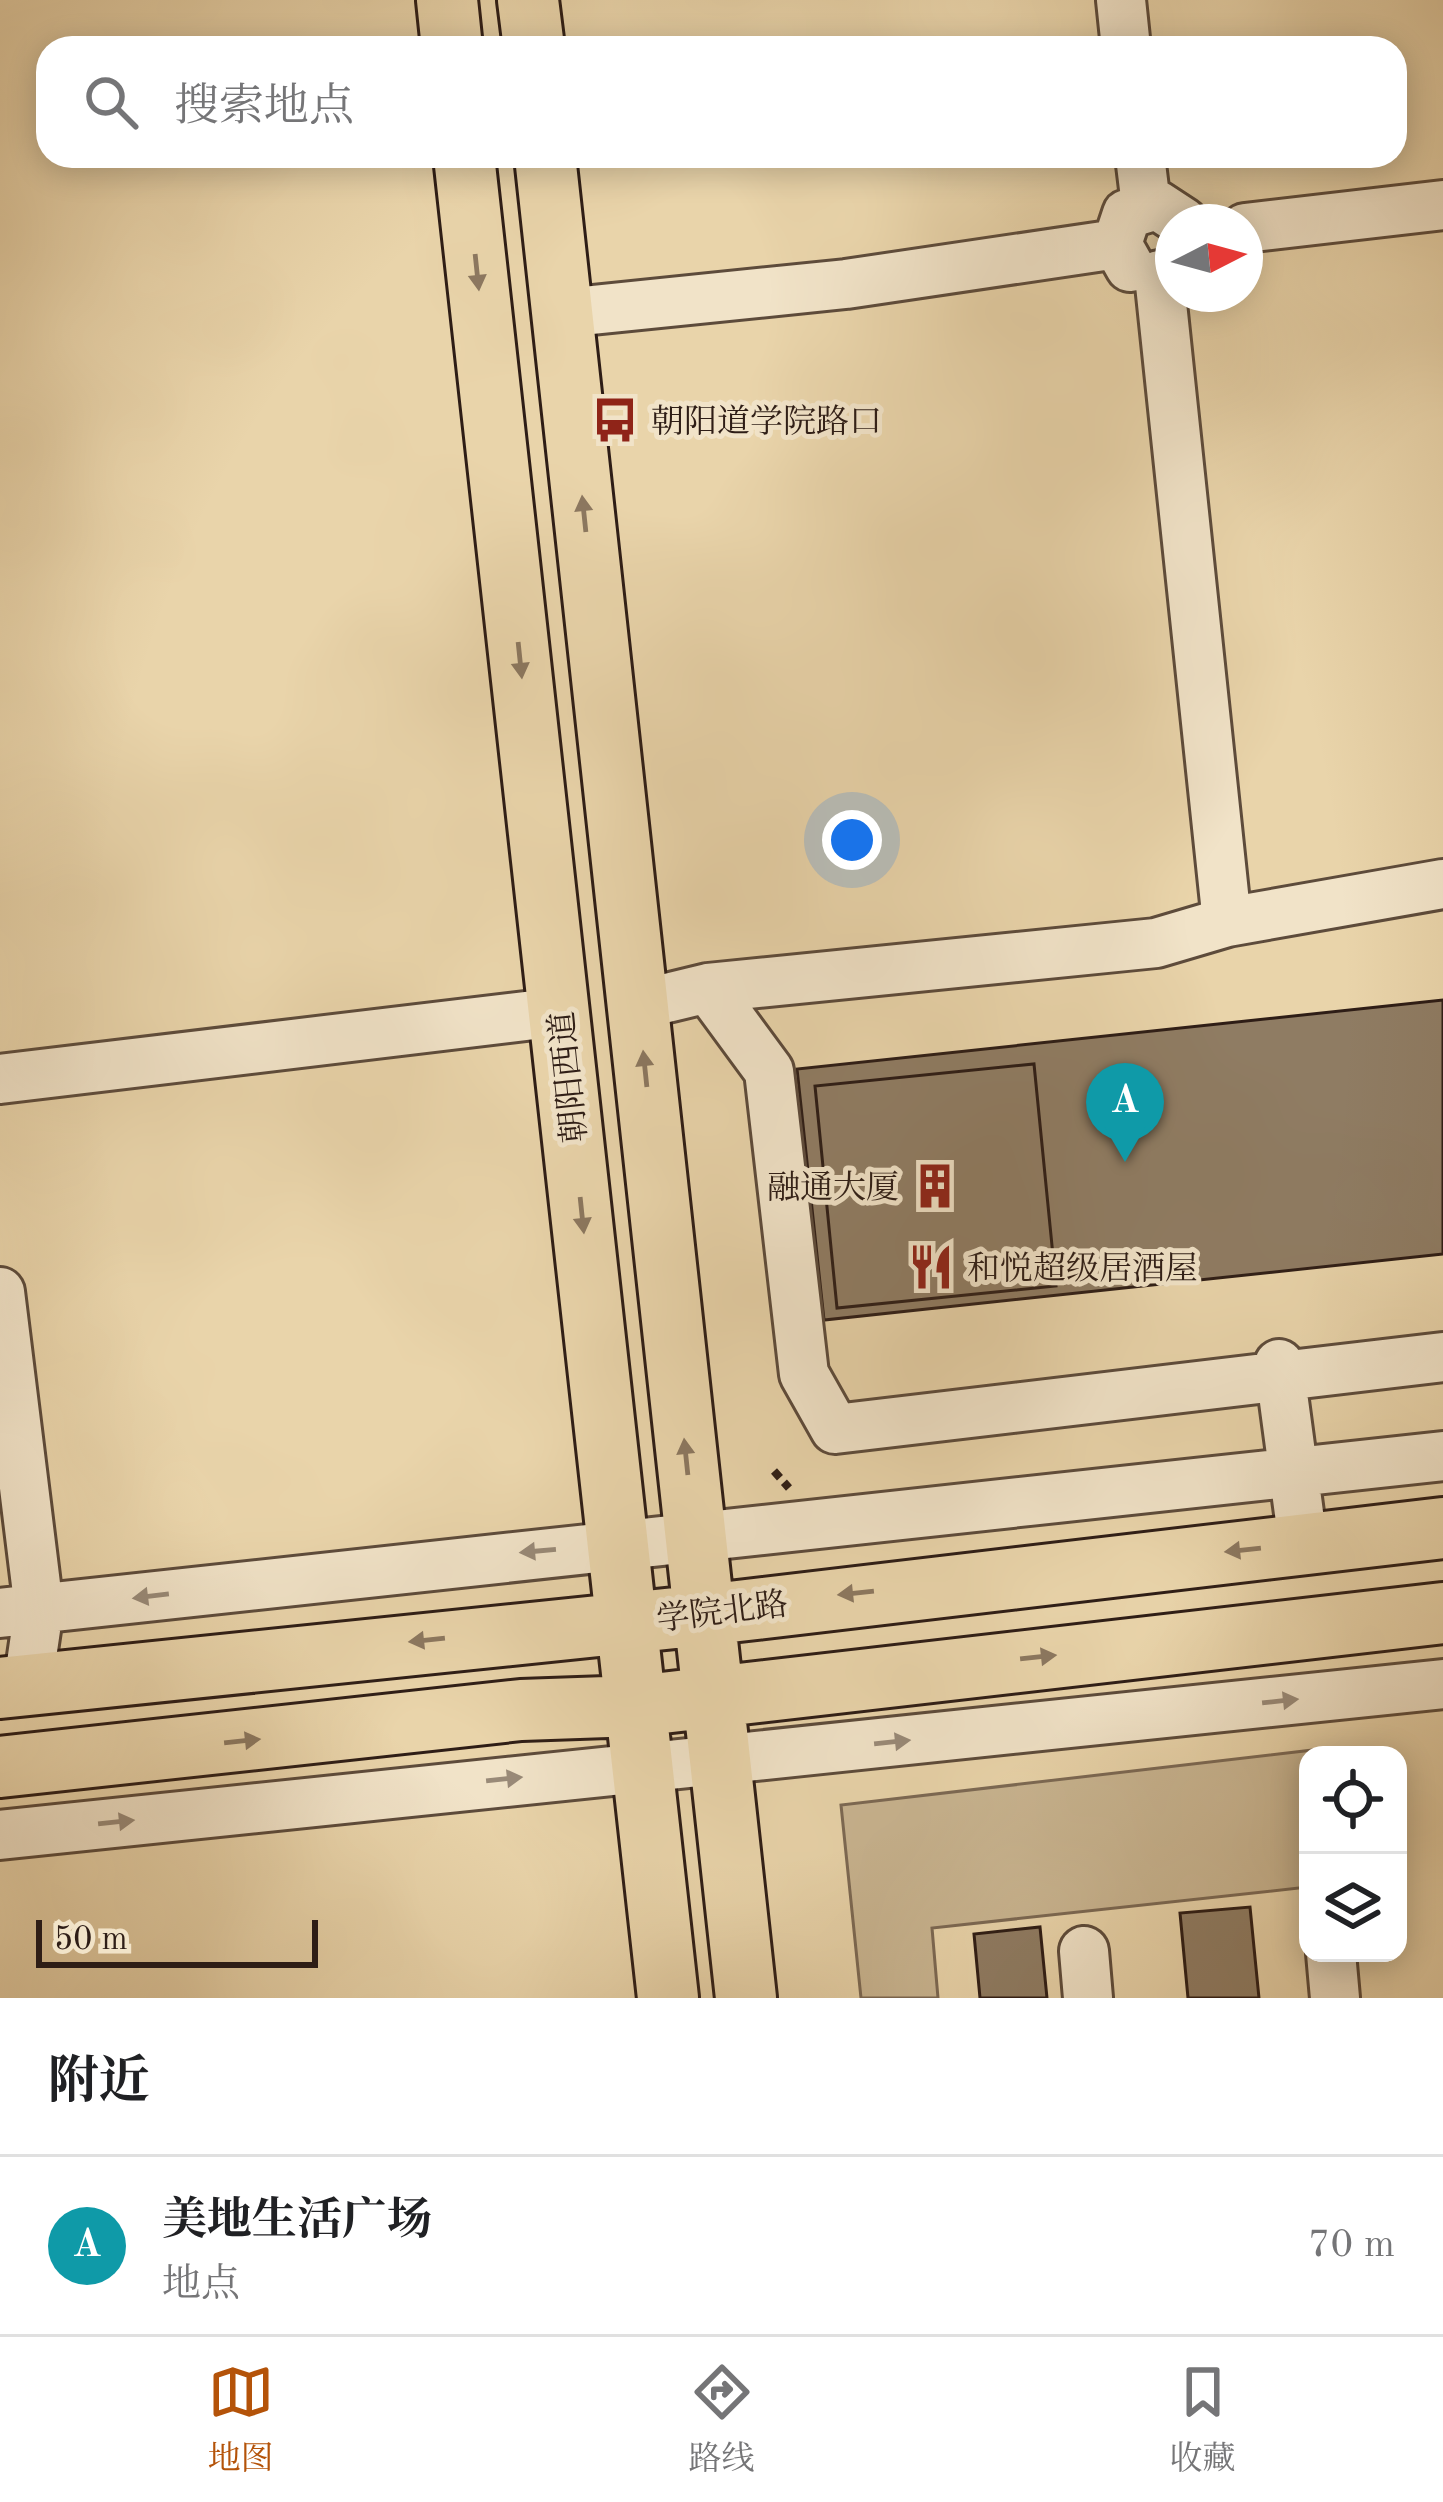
<!DOCTYPE html>
<html lang="zh">
<meta charset="utf-8">
<style>
:root{--surface:#fff;--page:#f6f6f6;--text:#202124;--muted:#757577;--line:#e0e0e0;--accent:#b45309}
body{margin:0;font-family:"Old Standard TT","Noto Serif SC",serif;background:var(--page);color:var(--text)}
.controls{position:absolute;right:36px;bottom:36px;display:grid;overflow:hidden;border-radius:24px;box-shadow:0 6px 30px #0003}
.controls button{width:108px;height:108px;display:grid;place-items:center;padding:0;border:0;border-bottom:3px solid var(--line);background:var(--surface);color:var(--text);font:60px sans-serif}
.compass{position:absolute;left:1155px;top:204px;width:108px;height:108px;border-radius:50%;background:var(--surface);box-shadow:0 6px 30px #0003;rotate:84deg}
.scale{position:absolute;left:36px;bottom:30px;width:282px;box-sizing:border-box;padding-left:12px;border:6px solid #2e1d16;border-top:0;font-size:33px;line-height:42px;white-space:nowrap;color:#2e1d16;-webkit-text-stroke:9px #f1e3c8;paint-order:stroke}
.you{position:absolute;left:852px;top:840px;width:42px;height:42px;margin:-30px;border:9px solid #fff;border-radius:50%;background:#1a73e8;box-shadow:0 0 0 18px #1a73e833}
.badge{display:grid;place-items:center;width:78px;height:78px;border-radius:50%;background:var(--accent);color:#fff;font-size:39px;font-weight:700}
.pin{position:absolute;translate:-50% -99px;filter:drop-shadow(0 3px 6px #0008)}
.pin::after{content:'';position:absolute;top:63px;width:42px;height:36px;background:inherit;clip-path:polygon(0 0,100% 0,50% 100%)}
.list{margin:0;padding:0;list-style:none}
h2{display:flex;justify-content:space-between;align-items:center;height:156px;margin:0;padding:0 48px;font-size:51px}
h2 small{font-size:39px;font-weight:400;color:var(--muted)}
.list li{display:grid;grid-template-columns:78px 1fr auto;gap:36px;align-items:center;box-sizing:border-box;height:180px;padding:0 48px;border-top:3px solid var(--line)}
.list b{display:block;font-size:45px;white-space:nowrap}
.list p{margin:0;font-size:39px;white-space:nowrap;color:var(--muted)}
.list em{font-size:39px;font-style:normal;color:var(--muted)}
.icon{flex:none;width:66px;height:66px;fill:none;stroke:currentColor;stroke-width:2;stroke-linecap:round;stroke-linejoin:round}
.map{position:relative;flex:none;width:1443px;height:1998px;overflow:hidden}
.search{position:absolute;background:var(--surface);box-shadow:0 6px 30px #0003;left:36px;right:36px;top:36px;height:132px;display:flex;align-items:center;gap:30px;box-sizing:border-box;padding:0 42px;border-radius:36px;color:var(--muted);font-size:45px}
.sheet{height:336px;background:var(--surface)}
nav{display:flex;justify-content:space-around;align-items:center;box-sizing:border-box;height:168px;border-top:3px solid var(--line);background:var(--surface);font-size:33px;color:var(--muted)}
nav a{display:grid;justify-items:center;gap:6px}
nav .on{color:var(--accent)}
.map>svg:first-child{display:block}
.green{fill:#c9b591;stroke:#7c6954;stroke-width:3}
.building{fill:#8f7c63;stroke:#2e1d16;stroke-width:3}
.lines{fill:none;stroke-linecap:round;stroke-linejoin:round}
.minor-casing{stroke:#5d4b3b;stroke-width:54}
.major-casing{stroke:#2e1d16;stroke-width:66}
.path{stroke:#2e1d16;stroke-width:8;stroke-dasharray:9 6;stroke-linecap:butt}
.minor{stroke:#f1e3c8;stroke-width:48}
.major{stroke:#e9d4aa;stroke-width:60}
.oneway{fill:#8c7860}
.oneway2{fill:#998a78}
.labels{text-anchor:middle;stroke-width:10;stroke-linejoin:round;paint-order:stroke}
.poi-label{font-size:33px;fill:#2e1d16;stroke:#f1e3c8;text-anchor:start}
.street-label{font-size:33px;fill:#2e1d16;stroke:#f1e3c8}
</style>
<div class="map">
<svg width="1443" height="1998" viewBox="0 0 1443 1998">
<rect width="100%" height="100%" fill="#e9d4aa"/>
<filter id="stains"><feTurbulence type="fractalNoise" baseFrequency=".00167" numOctaves="4"/><feColorMatrix values="0 0 0 0 .2 0 0 0 0 .09 0 0 0 0 .02 0 0 0 .5 -.17"/></filter>
<radialGradient id="worn" r=".72"><stop offset=".6" stop-color="#630" stop-opacity="0"/><stop offset="1" stop-color="#630" stop-opacity=".3"/></radialGradient>
<path class="green" d="M1330,1748L1331,1755H1308V1887L932,1928L938,1998H861L841,1805Z"/>
<path class="building" d="M1443,1000V1254L824,1320L797,1069Z
M1034,1064L1056,1286L837,1308L815,1086Z
M1250,1907L1259,1998H1188L1180,1913Z
M1040,1927L1047,1998H980L974,1934Z"/>
<g class="lines">
<g class="minor-casing">
<path id="minor" d="M1121,0L1126,48
M1140,156L1146,205
M1245,228L1443,205
M1130,267L1117,244L1127,214L1157,205L1183,222
M1159,275L1227,922
M563,313L846,284L1117,244
M708,988L769,1071L804,1374L835,1429L1443,1357
M638,1005L708,988L1156,943L1227,922L1443,884
M0,1079L559,1012
M0,1292L39,1609L28,1684
M1279,1364L1303,1543
M0,1613L1443,1456
M0,1835L1443,1684
M1084,1951L1088,1998
M1331,1953L1335,1998"/>
</g>
<g class="major-casing">
<path id="major" d="M447,0L452,48
M528,0L534,48
M464,156L668,1998
M545,156L746,1998
M0,1688L704,1615L1443,1528
M0,1767L521,1710L636,1706L1443,1613"/>
</g>
<path class="path" d="M774,1471L789,1488"/>
<use href="#minor" class="minor"/>
<use href="#major" class="major"/>
</g>
<defs><path id="oneway-solid" d="M-6-.8H1V-3.2L6.5 0L1 3.2V.8H-6Z" transform="scale(3)"/></defs>
<g class="oneway">
<use href="#oneway-solid" transform="translate(477 272) rotate(84)"/>
<use href="#oneway-solid" transform="translate(584 514) rotate(-96)"/>
<use href="#oneway-solid" transform="translate(520 660) rotate(84)"/>
<use href="#oneway-solid" transform="translate(645 1069) rotate(-96)"/>
<use href="#oneway-solid" transform="translate(582 1215) rotate(84)"/>
<use href="#oneway-solid" transform="translate(686 1457) rotate(-96)"/>
<use href="#oneway-solid" transform="translate(1243 1550) rotate(174)"/>
<use href="#oneway-solid" transform="translate(856 1593) rotate(174)"/>
<use href="#oneway-solid" transform="translate(427 1640) rotate(174)"/>
<use href="#oneway-solid" transform="translate(1038 1657) rotate(-6)"/>
<use href="#oneway-solid" transform="translate(242 1741) rotate(-6)"/>
</g>
<g class="oneway2">
<use href="#oneway-solid" transform="translate(538 1551) rotate(175)"/>
<use href="#oneway-solid" transform="translate(151 1596) rotate(173)"/>
<use href="#oneway-solid" transform="translate(1280 1701) rotate(-6)"/>
<use href="#oneway-solid" transform="translate(892 1742) rotate(-6)"/>
<use href="#oneway-solid" transform="translate(504 1779) rotate(-6)"/>
<use href="#oneway-solid" transform="translate(116 1822) rotate(-6)"/>
</g>
<defs>
<g id="bus-bare" transform="scale(3.6)"><path d="M-5-6H5V4H4V6H2V4H-2V6H-4V4H-5ZM-3.5-4V0h7V-4ZM-3.5 1.2v1.5H-2V1.2ZM2 1.2v1.5H3.5V1.2Z" fill="#8f2418" stroke="#f1e3c8" stroke-width="2.5" paint-order="stroke"/></g>
<g id="building-bare" transform="scale(3.6)"><path d="M-4-6H4V6H1V3H-1V6H-4ZM-2.5-4.3h1.7v1.8h-1.7ZM.8-4.3h1.7v1.8H.8ZM-2.5-1h1.7V.8h-1.7ZM.8-1h1.7V.8H.8Z" fill="#8f2418" stroke="#f1e3c8" stroke-width="2.5" paint-order="stroke"/></g>
<g id="restaurant-bare" transform="scale(3.6)"><path d="M-5-6h1v4h1v-4h1v4h1v-4h1v5L-1.5 .5V6h-2V.5L-5-1ZM5-6V6H3V1.5H1.5Q1.5-4 5-6Z" fill="#8f2418" stroke="#f1e3c8" stroke-width="2.5" paint-order="stroke"/></g>
</defs>
<g fill-rule="evenodd">
<use href="#bus-bare" x="615" y="420"/>
<use href="#building-bare" x="935" y="1186"/>
<use href="#restaurant-bare" x="931" y="1267"/>
</g>
<g class="labels">
<g class="poi-label">
<text x="651" y="432">朝阳道学院路口</text>
<text x="899" y="1198" text-anchor="end">融通大厦</text>
<text x="967" y="1279">和悦超级居酒屋</text>
</g>
<g class="street-label">
<text transform="translate(567 1077) rotate(-96)" y="12">朝阳西道</text>
<text transform="translate(722 1610) rotate(-7)" y="12">学院北路</text>
</g>
</g>
<rect width="100%" height="100%" filter="url(#stains)"/>
<rect width="100%" height="100%" fill="url(#worn)"/>
</svg>
<div class="controls">
<button><svg class="icon" aria-label="locate" viewBox="0 0 24 24"><circle cx="12" cy="12" r="6"/><path d="M12 2v4M12 18v4M2 12h4M18 12h4"/></svg></button>
<button><svg class="icon" aria-label="layers" viewBox="0 0 24 24"><path d="M12 4l9 5-9 5-9-5zM3 14l9 5 9-5"/></svg></button>
</div>
<svg class="compass" viewBox="-18 -18 36 36"><path d="M0-13l5 13h-10z" fill="#e53935"/><path d="M0 13l5-13h-10z" fill="#757577"/></svg>
<div class="scale">50 m</div>
<div class="you"></div>
<div class="pin badge" style="left:1125px;top:1162px;background:#0f9aa8">A</div>
<div class="search"><svg class="icon" aria-label="search" viewBox="0 0 24 24"><circle cx="10" cy="10" r="6"/><path d="M15 15l6 6"/></svg>搜索地点</div>
</div>
<section class="sheet">
<h2>附近<small></small></h2>
<ul class="list">
<li><span class="badge" style="background:#0f9aa8">A</span><div><b>美地生活广场</b><p>地点</p></div><em>70 m</em></li>
</ul>
</section>
<nav>
<a class="on"><svg class="icon" aria-label="map" viewBox="0 0 24 24"><path d="M3 6l6-2 6 2 6-2v14l-6 2-6-2-6 2zM9 4v14M15 6v14"/></svg>地图</a>
<a><svg class="icon" aria-label="directions" viewBox="0 0 24 24"><path d="M12 3l9 9-9 9-9-9zM9 14v-3h6M13 9l2 2-2 2"/></svg>路线</a>
<a><svg class="icon" aria-label="saved" viewBox="0 0 24 24"><path d="M7 4h10v16l-5-4-5 4z"/></svg>收藏</a>
</nav>
